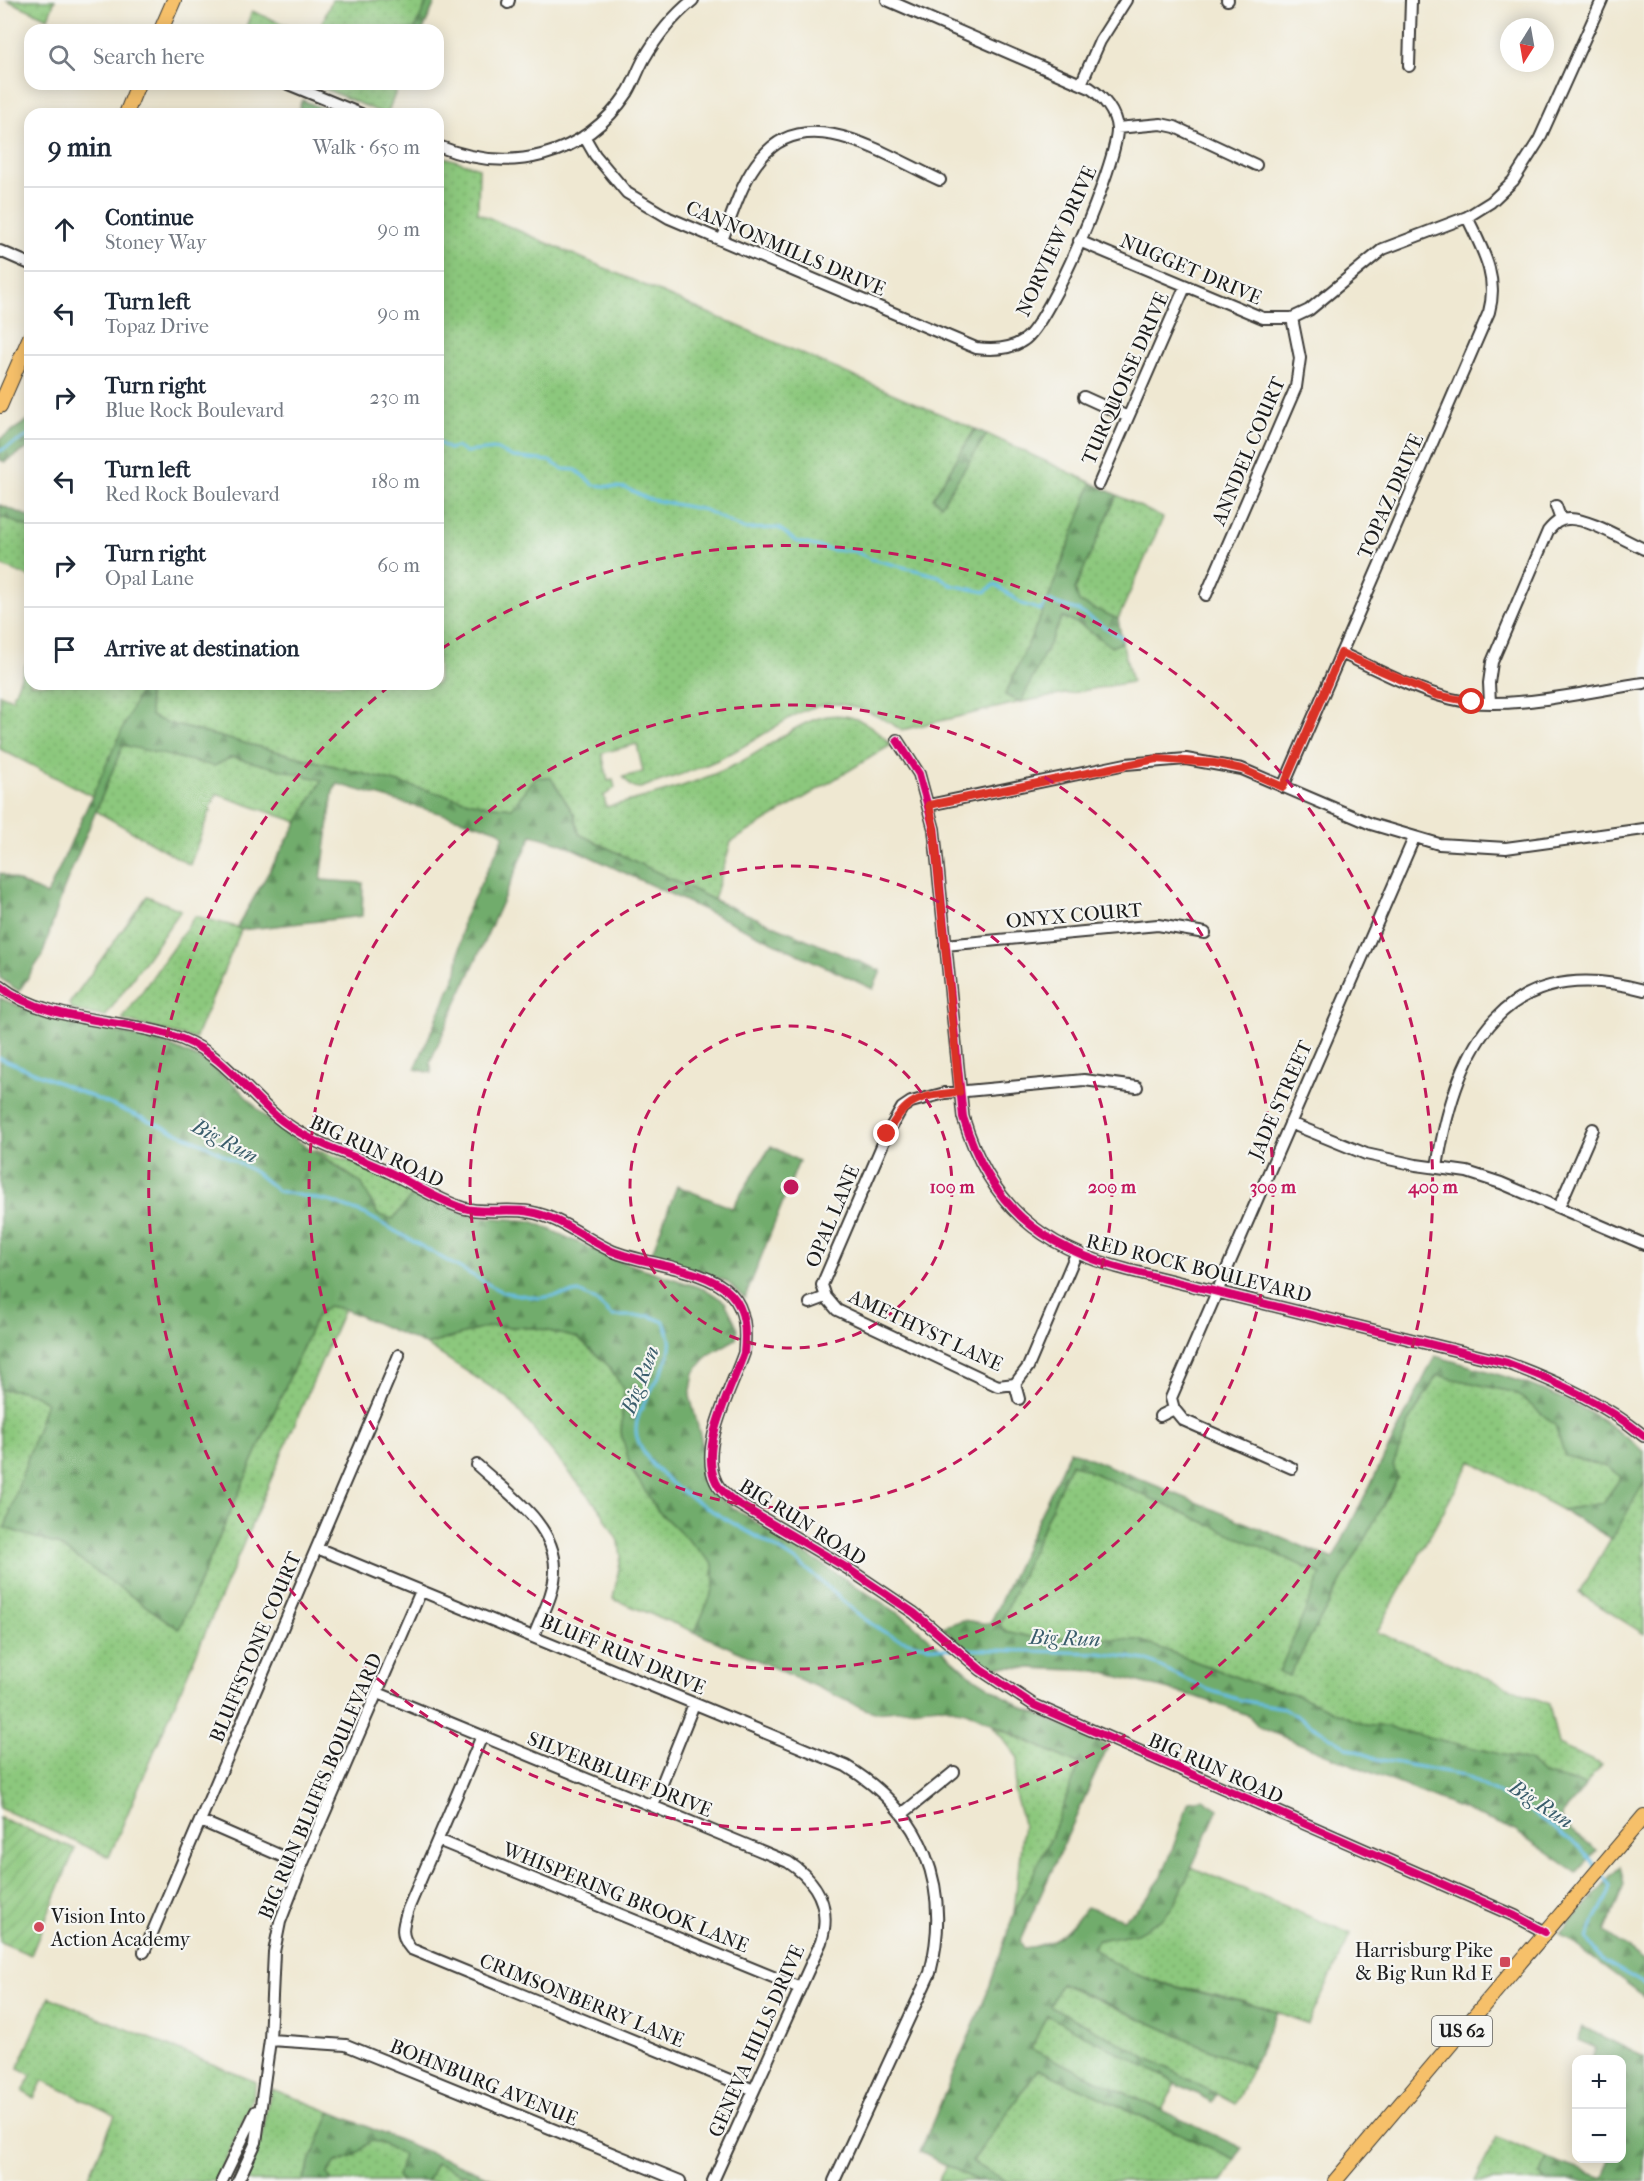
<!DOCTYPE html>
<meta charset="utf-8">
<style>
:root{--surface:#fff;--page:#f6f6f7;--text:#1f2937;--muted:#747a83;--line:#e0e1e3}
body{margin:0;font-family:"IM FELL French Canon",serif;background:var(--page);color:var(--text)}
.controls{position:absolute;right:18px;bottom:18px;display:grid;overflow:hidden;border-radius:12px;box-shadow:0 3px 15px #0003}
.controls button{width:54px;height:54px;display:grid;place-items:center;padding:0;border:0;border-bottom:2px solid var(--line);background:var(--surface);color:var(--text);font:30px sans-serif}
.compass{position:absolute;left:1500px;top:18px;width:54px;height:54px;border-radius:50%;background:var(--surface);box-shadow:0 3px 15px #0003;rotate:191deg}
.stop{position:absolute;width:18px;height:18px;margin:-14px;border:4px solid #d93025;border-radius:50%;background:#fff}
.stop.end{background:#d93025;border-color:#fff;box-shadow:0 2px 6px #0008}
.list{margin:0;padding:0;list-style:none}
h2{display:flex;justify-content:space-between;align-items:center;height:78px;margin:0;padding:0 24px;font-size:26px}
h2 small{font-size:20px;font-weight:400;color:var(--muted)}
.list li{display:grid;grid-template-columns:39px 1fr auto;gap:18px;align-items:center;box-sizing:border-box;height:84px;padding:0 24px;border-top:2px solid var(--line)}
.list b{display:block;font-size:22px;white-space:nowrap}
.list p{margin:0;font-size:20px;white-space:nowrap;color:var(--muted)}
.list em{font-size:20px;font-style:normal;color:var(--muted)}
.icon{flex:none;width:33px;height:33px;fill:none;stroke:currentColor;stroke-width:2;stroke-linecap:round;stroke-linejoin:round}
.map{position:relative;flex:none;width:1644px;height:2181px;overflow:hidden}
.search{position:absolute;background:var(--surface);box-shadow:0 3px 15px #0003;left:24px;top:24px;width:420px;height:66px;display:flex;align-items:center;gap:15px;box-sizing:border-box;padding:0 21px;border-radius:18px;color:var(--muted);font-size:22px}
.panel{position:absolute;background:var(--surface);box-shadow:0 3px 15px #0003;left:24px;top:108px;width:420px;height:582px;border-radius:18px}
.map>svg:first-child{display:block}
.grass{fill:url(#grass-dots);stroke:#54724c;stroke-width:1.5}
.forest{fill:url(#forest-firs);stroke:#466444;stroke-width:1.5}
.garden{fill:url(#garden-furrows);stroke:#54724c;stroke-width:1.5}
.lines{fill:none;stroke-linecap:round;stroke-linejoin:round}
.stream{stroke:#67bee4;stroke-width:3}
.minor-casing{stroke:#3c3b37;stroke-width:14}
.major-casing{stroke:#3c3b37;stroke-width:16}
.minor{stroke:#fff;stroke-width:10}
.major{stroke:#f6c06b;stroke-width:14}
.cycleway-casing{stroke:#f6f6f2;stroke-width:11}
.cycleway{stroke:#d6006c;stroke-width:8}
.route{stroke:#d93025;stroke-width:8}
.ring{fill:none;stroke:#c2185b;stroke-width:3;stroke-dasharray:10 8}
.poi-dot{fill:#d1495b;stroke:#f6f6f2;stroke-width:2}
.labels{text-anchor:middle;stroke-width:4.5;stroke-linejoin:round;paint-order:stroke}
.shield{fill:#f6f6f2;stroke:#5d5d5c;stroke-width:1.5}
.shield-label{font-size:18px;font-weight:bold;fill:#1c1c1c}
.street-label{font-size:20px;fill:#1c1c1c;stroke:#f6f6f2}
.poi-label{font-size:20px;fill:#1c1c1c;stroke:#f6f6f2;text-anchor:start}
.water-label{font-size:21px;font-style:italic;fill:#3a5d6c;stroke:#f6f6f2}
.centre{fill:#c2185b;stroke:#f6f6f2;stroke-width:3}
.ring-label{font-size:18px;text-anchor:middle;font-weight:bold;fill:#c2185b;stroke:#f6f6f2;stroke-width:4.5;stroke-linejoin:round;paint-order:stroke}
</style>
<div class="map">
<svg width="1644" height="2181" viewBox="0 0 1644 2181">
<defs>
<pattern id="grass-dots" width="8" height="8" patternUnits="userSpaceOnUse" patternTransform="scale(1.5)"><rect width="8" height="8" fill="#8cc87d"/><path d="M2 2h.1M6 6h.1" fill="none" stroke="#78ab6b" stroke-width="1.8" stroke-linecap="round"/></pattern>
<pattern id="forest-firs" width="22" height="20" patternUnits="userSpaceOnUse" patternTransform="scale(1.5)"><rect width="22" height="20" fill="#71ac6c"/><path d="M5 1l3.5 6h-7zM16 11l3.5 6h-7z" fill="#5c8b58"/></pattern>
<pattern id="garden-furrows" width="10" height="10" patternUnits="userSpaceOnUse" patternTransform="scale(1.5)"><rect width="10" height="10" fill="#8cc87d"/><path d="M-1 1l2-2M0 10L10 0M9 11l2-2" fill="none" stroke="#78ab6b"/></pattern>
</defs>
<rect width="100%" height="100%" fill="#f6f6f2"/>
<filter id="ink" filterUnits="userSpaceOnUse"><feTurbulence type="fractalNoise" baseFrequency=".0167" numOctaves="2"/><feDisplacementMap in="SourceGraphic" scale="12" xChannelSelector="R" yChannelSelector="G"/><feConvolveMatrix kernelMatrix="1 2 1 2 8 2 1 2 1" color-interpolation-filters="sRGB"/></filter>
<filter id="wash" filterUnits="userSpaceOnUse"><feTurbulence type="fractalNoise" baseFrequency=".008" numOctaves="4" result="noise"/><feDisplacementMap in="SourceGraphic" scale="24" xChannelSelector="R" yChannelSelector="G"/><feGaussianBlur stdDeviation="1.35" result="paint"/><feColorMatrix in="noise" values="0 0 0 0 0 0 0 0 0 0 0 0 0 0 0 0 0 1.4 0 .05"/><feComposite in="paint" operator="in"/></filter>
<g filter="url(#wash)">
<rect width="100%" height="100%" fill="#efe8d2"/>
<path class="grass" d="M6,0H55L48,18Z
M332,0H428L414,30H319Z
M252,11L297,30H245Z
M314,84H399L387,114H384Z
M438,155L479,168L478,213L975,429L933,498L941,504L987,434L1092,483L1047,602L1005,695L1021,701L1062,617L1081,625L1111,647L1122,642L1132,682L1021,702L902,730C819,679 807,712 735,751C705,768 673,777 640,788L632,787L623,777L643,772L637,744L602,753L608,781L613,780L615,788L604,796L606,807C648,797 689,786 728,768C786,743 832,677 891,745L731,842L714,900L579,834L574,814L536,777L512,808L484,805L167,723L151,716L147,689L143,685L94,797L0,749V694L12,699L30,654V684H438Z
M1117,495L1163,518L1118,619L1078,602L1075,589Z
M0,516L30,528V577L0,565Z
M123,745L214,766L231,757L323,779L298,822L216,794L190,865L96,811Z
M147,896L181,910L105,1017L73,1010L69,1004Z
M195,916L237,927L241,930L195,1039L122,1020Z
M314,1149L360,1165L415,1192L393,1219L378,1215L362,1184Z
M328,1306L344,1309L109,1857L0,1808V1390C16,1388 34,1392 46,1402L5,1528L58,1545L179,1629L316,1317Z
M491,1326L536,1328L577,1338L609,1366L624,1390L621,1433L657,1510L713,1564L714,1588L695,1632L613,1599L621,1557L619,1543L601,1511L508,1398L426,1345Z
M1437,1375L1516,1393L1556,1425L1565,1456L1607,1467L1622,1477L1603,1503L1562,1510L1471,1461L1377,1632L1549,1704L1558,1745L1602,1765L1586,1785L1543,1774L1529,1761L1385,1727L1365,1725L1299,1696L1252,1683L1139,1640L1031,1637L1005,1631L1000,1625L1071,1463L1322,1574L1279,1672L1289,1676L1398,1478L1392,1466L1409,1422Z
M1644,1482V1634L1579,1593Z
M993,1726L1080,1765L1051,1838L1014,1913L1023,1823L1014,1791L1018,1758Z
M1191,1867L1351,1934L1308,2024C1292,2018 1276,2011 1260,2006C1204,1989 1137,1988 1092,1947L1098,1940L1137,1933L1175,1904Z
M1060,1983L1252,2068L1235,2104L1050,2006Z
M49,1997L256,2082L251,2101L217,2181H87L115,2115L43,2080L34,2098L23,2092L31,2075L18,2068Z
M1047,2014L1176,2083L1162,2110L1031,2049Z
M1038,2069L1235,2159L1223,2181H1006L972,2162Z
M272,2089L331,2112L302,2181H243L264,2132L265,2114Z
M1497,2137L1547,2158L1541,2175L1546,2181H1475Z
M370,2141L380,2142L403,2155L397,2176L402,2181H331L328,2173L336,2162L354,2156Z
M436,2163L464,2174L461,2181H427Z
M947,2165L978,2181H938Z"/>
<path class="forest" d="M428,0H436L423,30H414Z
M302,100L336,114H297Z
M30,419V447L5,462L0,460V439Z
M975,429L987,434L941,505L933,498Z
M1092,483L1117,495L1075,589L1079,602L1118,619L1122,642L1112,647L1081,625L1062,617L1021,702L1005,695L1047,602Z
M0,505L30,517V528L0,516Z
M143,684L147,689L151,716L167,723L484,805L512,808L536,777L551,778L574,814L579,834L714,900L881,971L873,989L561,843L532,835L430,1062L432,1073L415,1069L457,972L463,920L504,836L498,830L338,784L333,791L321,880L363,883L362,916L241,930L237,927L322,780L232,757L214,766L123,745L63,891L42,956L19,991L0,978V873L47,895Z
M0,998L35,1013L164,1043L204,1061L235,1085L270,1122L362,1184L378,1215L393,1219L415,1192L469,1216L532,1221L611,1258L707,1290L725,1302L738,1328L736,1339L708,1355L694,1373L690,1396L704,1450L706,1481L718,1498L906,1618L970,1675L1020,1706L1108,1746L1020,1941L1024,1948C1057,1945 1067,1931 1087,1907L1123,1919C1163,1896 1174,1842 1189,1801L1203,1799L1218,1809L1175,1904L1162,1919L1137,1933L1098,1940L1092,1947C1141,1992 1217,1990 1277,2012L1252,2068L1061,1983L1050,2006L1216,2094L1212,2102L1047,2015L1031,2049L1242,2148L1235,2159L1038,2069L972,2162L1006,2181H978L920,2152L988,1991L1014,1913L1051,1838L1079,1765L966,1711L940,1706L875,1712L865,1709L695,1632L714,1588L713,1564L657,1510L631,1469L621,1433L624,1390L609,1366L577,1338L536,1328L491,1326L426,1345L344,1309L328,1306L316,1317L179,1629L58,1545L5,1528L46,1402C34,1392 16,1388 0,1390Z
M771,1146L799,1161L745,1298L726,1281L651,1255L677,1186L732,1208Z
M1435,1356C1491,1372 1549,1387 1599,1418C1615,1428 1629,1440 1644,1451V1482L1612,1539L1562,1510L1603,1503L1621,1477L1607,1467L1565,1456L1555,1425L1516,1393L1437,1375L1409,1422L1393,1466L1398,1478L1289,1676L1279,1672L1321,1574L1071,1463L1000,1625L1005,1631L1031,1637L1139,1640L1252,1683L1299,1696L1365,1725L1385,1727L1529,1761L1543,1774L1586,1785L1562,1815L1563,1824L1597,1850L1577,1873L1516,1831L1259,1727L1248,1715L1200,1698L1097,1671L985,1666L942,1627L963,1620L990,1624L1070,1450L1333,1559Z
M1620,1866L1624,1885L1605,1932L1644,1961V1996L1560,1934Z
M1583,2027L1644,2057V2181H1546L1541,2175L1547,2158L1603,2178L1610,2159L1622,2158V2060L1592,2059L1596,2048L1578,2040Z
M331,2112L499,2181H480L436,2163L427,2181H402L397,2176L403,2155L380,2142L370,2141L354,2156L336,2162L328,2173L331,2181H302Z"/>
<path class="garden" d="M0,1818L75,1849L31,1955L0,1942Z"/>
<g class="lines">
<path class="stream" d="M438,442L449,449L456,447L465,452L495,449L513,457L549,461L563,469L576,470L594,485L626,488L648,499L705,510L743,529L779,528L795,541L832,550L854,551L871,559L939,576L951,585L985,592L995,584L1022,604L1041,610L1048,601L1077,610L1123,638
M0,451L30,435
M0,1058L204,1144L255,1172L278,1191L332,1202L365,1214L502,1292L539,1298L579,1292L596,1301L612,1316H650L664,1322C666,1327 669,1334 670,1339C674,1370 629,1408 637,1437C654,1495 759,1530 804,1567C832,1589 854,1615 886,1633C906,1643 929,1648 952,1649
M961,1649L1100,1653L1146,1660L1209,1690L1240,1700L1284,1708L1347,1747L1377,1759L1463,1775L1529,1810L1581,1848L1596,1867
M1602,1874L1611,1886C1606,1905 1592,1920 1587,1939L1604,1961L1644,1984"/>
</g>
</g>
<g filter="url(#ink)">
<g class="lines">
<g class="minor-casing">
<path id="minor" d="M1227,0H1228
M508,3L509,0
M1409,66L1411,0
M288,84L361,114
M1081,84L1100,41L1126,0
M1117,128L1161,124L1175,127L1256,165
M584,136L595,155L627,193L669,218L976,348C992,350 1010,350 1024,340C1050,323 1118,161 1117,129C1116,112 1103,97 1090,88L887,0
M438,146C509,175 584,158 628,92C634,82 638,70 644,59C657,36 672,17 693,0
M722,240C733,213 742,180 761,158C808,100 888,157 940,180
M1079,241L1263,318H1292L1309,310L1383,249L1467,217L1491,202L1513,181L1539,140L1602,0
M0,251L30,264
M1084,397L1128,417
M1099,484L1185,287
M1556,506L1561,520
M1206,595L1296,387L1300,358L1292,318
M1341,653C1376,669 1414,690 1452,699C1506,712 1588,691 1644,683
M1490,703L1489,683L1492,662L1548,531C1554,524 1559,519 1568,519C1586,517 1626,541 1644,549
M897,740L919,774L934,829L963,1117C990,1205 1039,1247 1128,1270L1507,1363C1555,1381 1604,1403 1644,1436
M1283,787L1489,312C1499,276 1482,249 1467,217
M929,805L1126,764L1186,759L1242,769L1371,824L1439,844L1506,848L1644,829
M945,945L1158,925L1205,933
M0,986C48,1024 126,1018 182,1039C223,1055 244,1089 276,1116C309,1144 347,1152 385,1170C411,1182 435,1199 463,1208C484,1214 508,1208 530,1212C560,1217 585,1239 612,1251C646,1265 707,1268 731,1294C746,1310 746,1332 744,1353C732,1388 698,1447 716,1482C720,1491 728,1496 735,1502L847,1568L914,1613L981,1670L1034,1705L1515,1916L1545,1932
M1290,1123L1366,1154L1416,1165L1467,1172L1501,1183L1644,1244
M1437,1167C1456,1047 1503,952 1644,990
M1559,1207L1593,1129
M1076,1254L1028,1367L1015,1384L998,1386L837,1310L826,1297L822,1285L887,1134L902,1108L911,1102L945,1093L1084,1080L1137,1087
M810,1303L826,1297
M1015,1384L1019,1399
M1160,1416L1174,1409
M477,1465C507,1493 556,1524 555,1570C555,1592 542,1615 534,1636
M1292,1468L1183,1420L1174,1409L1171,1398L1414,838
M317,1548L846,1766C923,1813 952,1886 930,1973L834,2181
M378,1693L788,1862C817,1881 832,1907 821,1942L713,2181
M482,1736L408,1909C403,1925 399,1935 411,1949L754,2090
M653,1806L694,1704
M902,1814L954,1772
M201,1821L302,1865
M438,1840L800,1988
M144,1952L399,1355
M270,2040L346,2045L680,2181
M222,2181L256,2111
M238,2181L256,2142L270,2040L274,1952L280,1922L302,1865L421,1591"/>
</g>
<g class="major-casing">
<path id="major" d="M161,30L174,0
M126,114L138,84
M0,406L30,337
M1335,2181L1644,1816"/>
</g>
<use href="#minor" class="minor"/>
<use href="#major" class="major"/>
<g class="cycleway-casing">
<path id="cycleway" d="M897,740L919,774L934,829L963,1117C990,1205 1039,1247 1128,1270L1507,1363C1555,1381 1604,1403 1644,1436
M0,986C48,1024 126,1018 182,1039C223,1055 244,1089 276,1116C309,1144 347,1152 385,1170C411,1182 435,1199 463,1208C484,1214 508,1208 530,1212C560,1217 585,1239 612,1251C646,1265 707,1268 731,1294C746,1310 746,1332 744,1353C732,1388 698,1447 716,1482C720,1491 728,1496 735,1502L847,1568L914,1613L981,1670L1034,1705L1515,1916L1545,1932"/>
</g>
<use href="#cycleway" class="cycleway"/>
</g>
</g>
<g class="lines" filter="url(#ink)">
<path class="route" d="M887,1134C905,1098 920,1096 959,1092L934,829L929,805L1156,759L1214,763L1242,769L1283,787L1341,653L1436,695L1472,702"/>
</g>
<g class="ring">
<circle cx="791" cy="1187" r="161"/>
<circle cx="791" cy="1187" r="321"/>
<circle cx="791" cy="1187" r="482"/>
<path d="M441 649A642 642 0 1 1 391 685"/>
</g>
<g class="poi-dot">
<circle cx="39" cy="1927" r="6"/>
<rect x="1499" y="1956" width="12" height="12" rx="3"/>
</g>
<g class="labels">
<rect class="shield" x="1432" y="2016" width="60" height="30" rx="4.5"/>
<g class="shield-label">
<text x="1462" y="2037">US 62</text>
</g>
<g class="street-label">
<text transform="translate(1056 241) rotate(-65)" y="7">NORVIEW DRIVE</text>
<text transform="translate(786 248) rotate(23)" y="7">CANNONMILLS DRIVE</text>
<text transform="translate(1191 269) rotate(23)" y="7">NUGGET DRIVE</text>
<text transform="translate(1125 378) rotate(-66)" y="7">TURQUOISE DRIVE</text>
<text transform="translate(1248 451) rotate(-67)" y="7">ANNDEL COURT</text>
<text transform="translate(1390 496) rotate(-66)" y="7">TOPAZ DRIVE</text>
<text transform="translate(1074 915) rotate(-5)" y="7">ONYX COURT</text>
<text transform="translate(1280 1100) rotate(-66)" y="7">JADE STREET</text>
<text transform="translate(377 1151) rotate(25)" y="7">BIG RUN ROAD</text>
<text transform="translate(832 1216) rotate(-67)" y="7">OPAL LANE</text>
<text transform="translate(1199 1268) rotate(14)" y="7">RED ROCK BOULEVARD</text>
<text transform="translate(926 1330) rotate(25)" y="7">AMETHYST LANE</text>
<text transform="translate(803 1522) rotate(32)" y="7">BIG RUN ROAD</text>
<text transform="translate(255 1647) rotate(-67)" y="7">BLUFFSTONE COURT</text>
<text transform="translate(623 1654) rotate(23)" y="7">BLUFF RUN DRIVE</text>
<text transform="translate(1216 1768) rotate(24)" y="7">BIG RUN ROAD</text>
<text transform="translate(620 1774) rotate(22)" y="7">SILVERBLUFF DRIVE</text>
<text transform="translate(320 1786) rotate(-67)" y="7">BIG RUN BLUFFS BOULEVARD</text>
<text transform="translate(626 1897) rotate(22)" y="7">WHISPERING BROOK LANE</text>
<text transform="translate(582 2000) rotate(22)" y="7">CRIMSONBERRY LANE</text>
<text transform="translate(756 2041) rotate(-66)" y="7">GENEVA HILLS DRIVE</text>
<text transform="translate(484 2082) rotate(22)" y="7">BOHNBURG AVENUE</text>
</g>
<g class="poi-label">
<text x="51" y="1923">Vision Into<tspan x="51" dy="23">Action Academy</tspan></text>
<text x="1493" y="1957" text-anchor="end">Harrisburg Pike<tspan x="1493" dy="23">&amp; Big Run Rd E</tspan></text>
</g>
<g class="water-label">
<text transform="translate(225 1141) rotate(28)" y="7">Big Run</text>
<text transform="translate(640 1380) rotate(-69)" y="7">Big Run</text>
<text transform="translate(1065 1638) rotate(2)" y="7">Big Run</text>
<text transform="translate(1541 1804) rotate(33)" y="7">Big Run</text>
</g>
</g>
<circle cx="791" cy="1187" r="9" class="centre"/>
<g class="ring-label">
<text x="952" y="1193">100 m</text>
<text x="1112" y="1193">200 m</text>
<text x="1273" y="1193">300 m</text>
<text x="1433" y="1193">400 m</text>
</g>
</svg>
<div class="controls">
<button>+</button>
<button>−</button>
</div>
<svg class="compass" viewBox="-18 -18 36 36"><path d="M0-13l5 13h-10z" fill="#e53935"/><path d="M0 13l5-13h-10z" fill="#747a83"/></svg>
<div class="stop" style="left:1472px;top:702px"></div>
<div class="stop end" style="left:887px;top:1134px"></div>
<div class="search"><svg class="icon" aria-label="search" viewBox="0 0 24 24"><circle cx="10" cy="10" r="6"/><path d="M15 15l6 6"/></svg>Search here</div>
<section class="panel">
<h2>9 min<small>Walk · 650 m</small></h2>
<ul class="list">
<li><svg class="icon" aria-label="ahead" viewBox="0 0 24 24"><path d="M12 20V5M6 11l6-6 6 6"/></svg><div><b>Continue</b><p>Stoney Way</p></div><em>90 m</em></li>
<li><svg class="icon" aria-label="left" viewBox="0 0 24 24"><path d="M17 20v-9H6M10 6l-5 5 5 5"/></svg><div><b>Turn left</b><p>Topaz Drive</p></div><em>90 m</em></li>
<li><svg class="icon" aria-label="right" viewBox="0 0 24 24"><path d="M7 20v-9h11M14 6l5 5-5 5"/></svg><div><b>Turn right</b><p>Blue Rock Boulevard</p></div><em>230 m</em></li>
<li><svg class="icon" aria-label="left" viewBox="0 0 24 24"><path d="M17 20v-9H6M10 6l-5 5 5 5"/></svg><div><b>Turn left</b><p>Red Rock Boulevard</p></div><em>180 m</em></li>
<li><svg class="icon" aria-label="right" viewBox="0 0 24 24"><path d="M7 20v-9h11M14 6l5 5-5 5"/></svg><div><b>Turn right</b><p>Opal Lane</p></div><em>60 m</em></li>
<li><svg class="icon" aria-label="arrive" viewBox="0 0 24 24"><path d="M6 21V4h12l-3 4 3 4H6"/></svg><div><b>Arrive at destination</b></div></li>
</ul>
</section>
</div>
